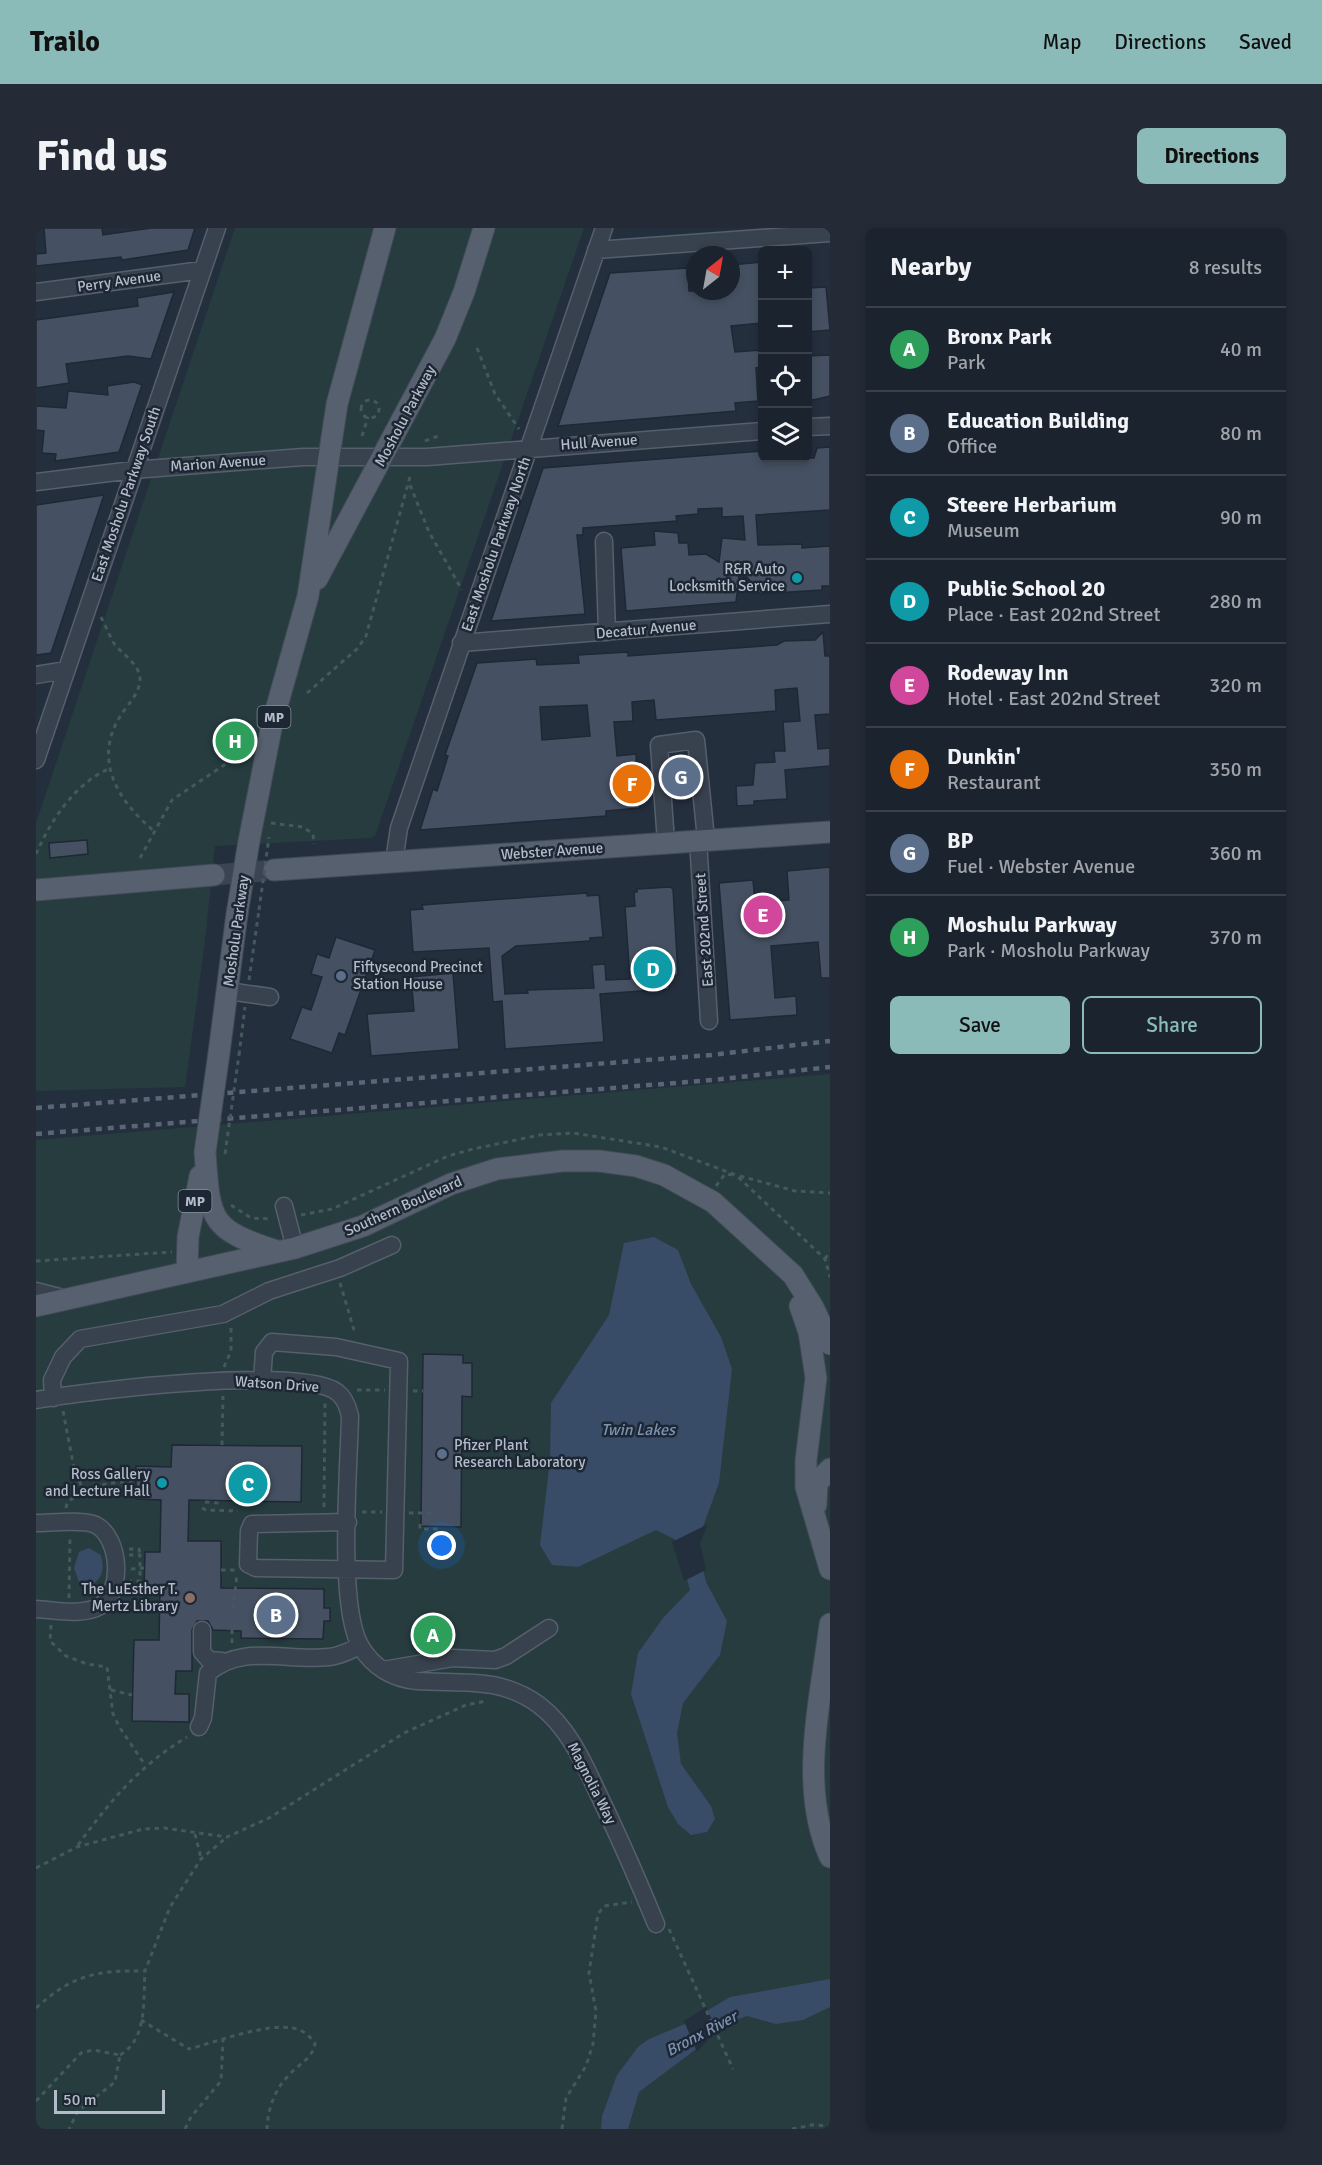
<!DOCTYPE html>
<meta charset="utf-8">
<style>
:root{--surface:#1b232e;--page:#242b36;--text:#f1f3f6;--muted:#a0a4aa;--line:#39404a;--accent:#8bbbb9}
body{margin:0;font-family:Signika,sans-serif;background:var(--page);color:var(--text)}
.controls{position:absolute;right:18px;top:18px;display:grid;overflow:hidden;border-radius:9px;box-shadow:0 3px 9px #0003}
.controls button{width:54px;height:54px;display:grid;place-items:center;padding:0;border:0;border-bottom:2px solid var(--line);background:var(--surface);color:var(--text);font:30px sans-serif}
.compass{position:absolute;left:650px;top:18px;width:54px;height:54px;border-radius:50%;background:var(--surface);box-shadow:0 3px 9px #0003;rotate:31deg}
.scale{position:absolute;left:18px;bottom:15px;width:111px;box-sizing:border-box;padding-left:6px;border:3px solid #b4bcc9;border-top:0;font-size:16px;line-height:21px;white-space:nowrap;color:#b4bcc9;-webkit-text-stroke:4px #1d2633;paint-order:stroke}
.you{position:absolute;left:406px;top:1318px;width:21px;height:21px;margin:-15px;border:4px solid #fff;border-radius:50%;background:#1a73e8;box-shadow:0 0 0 9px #1a73e833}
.badge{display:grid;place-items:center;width:39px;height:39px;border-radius:50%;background:var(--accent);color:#fff;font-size:20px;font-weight:700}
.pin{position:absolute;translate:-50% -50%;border:3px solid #fff;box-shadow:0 2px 6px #0006}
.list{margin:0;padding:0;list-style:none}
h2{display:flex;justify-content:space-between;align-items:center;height:78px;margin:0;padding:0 24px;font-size:26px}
h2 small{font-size:20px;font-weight:400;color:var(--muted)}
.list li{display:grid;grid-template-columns:39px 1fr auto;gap:18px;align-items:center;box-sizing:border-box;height:84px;padding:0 24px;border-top:2px solid var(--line)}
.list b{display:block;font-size:22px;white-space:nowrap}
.list p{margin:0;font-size:20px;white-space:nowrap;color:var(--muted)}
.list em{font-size:20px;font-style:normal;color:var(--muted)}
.actions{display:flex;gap:12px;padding:18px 24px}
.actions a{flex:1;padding:14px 0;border:2px solid var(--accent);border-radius:9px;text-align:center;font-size:21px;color:var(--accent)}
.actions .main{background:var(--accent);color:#111}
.icon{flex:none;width:33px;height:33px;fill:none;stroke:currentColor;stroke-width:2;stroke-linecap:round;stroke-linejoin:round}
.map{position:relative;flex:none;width:794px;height:1901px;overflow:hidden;border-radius:9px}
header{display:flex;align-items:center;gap:36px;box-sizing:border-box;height:84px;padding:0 30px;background:var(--accent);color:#111}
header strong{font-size:28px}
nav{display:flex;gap:33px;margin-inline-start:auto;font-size:21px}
.intro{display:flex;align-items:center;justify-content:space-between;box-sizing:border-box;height:144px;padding:0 36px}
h1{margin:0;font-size:42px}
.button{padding:15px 27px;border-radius:9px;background:var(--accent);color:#111;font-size:21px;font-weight:700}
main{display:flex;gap:36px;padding:0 36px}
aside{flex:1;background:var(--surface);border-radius:9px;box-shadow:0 3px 9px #0003}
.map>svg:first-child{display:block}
.green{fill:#263c3f}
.water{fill:#394c67}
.pier{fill:#242f3e}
.building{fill:#455162;stroke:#1f2835;stroke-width:1.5;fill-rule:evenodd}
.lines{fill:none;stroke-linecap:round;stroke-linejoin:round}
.major-tunnel{stroke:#3a4453;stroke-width:21;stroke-dasharray:21 10;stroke-linecap:butt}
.minor-casing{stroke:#565f6c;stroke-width:19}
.major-casing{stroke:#414a57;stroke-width:23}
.path{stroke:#44595c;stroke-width:3;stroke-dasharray:4.5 4.5;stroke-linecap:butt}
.minor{stroke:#38414e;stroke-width:16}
.major{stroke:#56606e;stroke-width:21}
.rail{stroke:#5a6575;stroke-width:4.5;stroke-dasharray:6 6;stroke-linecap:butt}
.major-bridge-casing{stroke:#414a57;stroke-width:23;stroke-linecap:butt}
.path-bridge{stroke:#44595c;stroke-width:3;stroke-dasharray:4.5 4.5;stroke-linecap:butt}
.major-bridge{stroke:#56606e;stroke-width:21}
.culture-dot{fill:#0f9aa8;stroke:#1d2633;stroke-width:2}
.service-dot{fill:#5c6f8a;stroke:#1d2633;stroke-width:2}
.education-dot{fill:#8d6e63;stroke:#1d2633;stroke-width:2}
.labels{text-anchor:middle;stroke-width:5;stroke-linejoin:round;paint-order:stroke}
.shield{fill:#1d2633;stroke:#878f9c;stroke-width:1.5}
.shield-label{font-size:14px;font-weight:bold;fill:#b4bcc9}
.street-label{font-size:15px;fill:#b4bcc9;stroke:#1d2633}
.poi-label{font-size:15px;fill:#b4bcc9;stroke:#1d2633;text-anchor:end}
.water-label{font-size:16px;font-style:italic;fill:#7c92b1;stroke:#1d2633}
</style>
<header>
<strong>Trailo</strong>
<nav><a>Map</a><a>Directions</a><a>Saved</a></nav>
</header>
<div class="intro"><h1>Find us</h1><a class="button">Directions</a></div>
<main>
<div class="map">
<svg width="794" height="1901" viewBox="0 0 794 1901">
<rect width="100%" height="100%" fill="#242f3e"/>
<path class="green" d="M199,0H548L339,608L334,610L179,618L168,721L149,859L0,863V595Z
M794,846V1901H0V912Z"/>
<path class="water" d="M618,1009L642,1022L655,1056L685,1109L696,1141L683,1255L661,1315L670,1354L691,1393L684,1427L647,1475L641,1505L645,1536L675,1578L679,1591L671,1604L655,1607L642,1596L632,1579L595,1466L602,1425L627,1390L654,1362L640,1312L620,1302L542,1339L516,1337L504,1317L514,1232L515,1175L573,1087L588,1015Z
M53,1320L65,1327C69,1344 66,1350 54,1358L43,1354L38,1340L43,1324Z
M794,1751V1779L767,1792L740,1796L711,1788L678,1800L659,1822L603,1864L592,1901H565L566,1888L581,1847L602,1819L613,1811L649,1796L694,1769Z"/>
<path class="pier" d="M672,1296L664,1315L670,1342L648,1353L636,1314Z
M670,1779L681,1802L661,1824L648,1793Z"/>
<path class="building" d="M8,0H66L67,7L115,0H159L152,22L86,32L85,29L0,38V26L10,25Z
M726,34V95L695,98L699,124L726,122V139L720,140L722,173L699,175L700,183L522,198L574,45L652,40L653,63H695V37Z
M790,59L794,102L771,104V90H775L772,60Z
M138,64L115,131L92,128L30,136L33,155L0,160V92L102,78L101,70Z
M794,127V168L777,172L771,168V128Z
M98,154L106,157L83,224L19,233L20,226L6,225L8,203L0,202V178L30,180L32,163L72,167L71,158Z
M794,219V282L720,287L722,317L766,316V320L794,318V358H786V362L724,366L704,340L700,374L590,383L585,320L619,317L618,303L642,305L643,315H652L653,327L670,326L683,334L686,310L709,312L707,288L686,289V280L662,281V286L640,288L641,293L547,300V307H541L549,386L455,393L507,240L726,223V230H778L781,220Z
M68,267L15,425L0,427V277Z
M787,404L789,428H794V486L779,487L782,521L794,520V538L749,542L751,571L718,573V577L701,578L700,558L717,557L719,535L739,534L738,523H749L747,494L764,493L761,460L739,462L740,483L620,492L618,472L596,474L597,493L578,494L581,528L600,526L604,580L570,583V588L384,602L397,561L401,563L412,528L409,527L441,435L500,431L501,437L543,435L542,427L592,424V428L741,417L748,413L779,412ZM551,477L554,508L506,512L504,479Z
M51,612L52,626L14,630L13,615Z
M794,639V750H785L782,714L735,718L739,770L760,768L761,787L694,792L683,655L717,652L719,674L753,672L751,643Z
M634,659L637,661L642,747L632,748L633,761L564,766L568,814L469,821L466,773L457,774L453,720L377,724L374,682L387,681L386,677L551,665V668L563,667L567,709L554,710V713L480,718L466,728L469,766L492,765L491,762L558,760L556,737L569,736L570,752L594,751L589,679L599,678L598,664H601V661Z
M300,709L339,722L309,807L303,805L296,825L254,811L266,779L275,782L286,749L275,746L281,726L293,730Z
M417,745L423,821L335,828L331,786L378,783L375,749Z
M387,1126L427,1127V1135H436V1169L426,1168L425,1299L385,1298Z
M136,1217L266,1218L265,1274L153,1272L152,1313H185V1360L288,1361V1380H294V1393H288L287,1411L205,1410V1403L177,1402L172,1393H161L156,1402V1443H140L139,1466H153V1494L96,1493L98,1412H123L124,1360H108L109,1324H124L125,1272L100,1271V1238L135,1239Z"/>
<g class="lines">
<path class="major-tunnel" d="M178,647L238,642"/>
<g class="minor-casing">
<path id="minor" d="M560,22L794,5
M0,64L166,42
M772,199L794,198
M0,254L97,242L267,229H391L726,203
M568,313L571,404
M425,415L794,386
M0,447L30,442
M0,532L181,0
M662,611L673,793
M630,614L623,517L660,512L670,611
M358,633L363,600L568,0
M192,763L234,769
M248,978L259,1020
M0,1063L27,1070
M226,1153L228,1124L236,1114L300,1119L363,1133L358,1342L220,1340L212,1336L213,1303L216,1296L312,1294
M17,1170L16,1152L27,1129L44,1111L187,1086L233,1063L304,1040L356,1017
M0,1172C52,1163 263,1137 301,1164C309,1170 312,1179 314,1188C313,1238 301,1380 325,1419C337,1439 357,1451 381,1453C426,1456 463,1448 503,1477C536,1502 551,1543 569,1580C587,1618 604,1657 620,1696
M0,1295C15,1295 47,1291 60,1297C84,1310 88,1363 64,1378C47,1388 19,1382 0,1381
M166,1402V1424L173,1432L186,1433
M347,1442L417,1430L459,1432L470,1428L513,1400
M163,1499L167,1490L172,1445C207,1415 251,1434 293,1429C304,1428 315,1422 324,1418"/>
</g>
<g class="major-casing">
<path id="major" d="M281,351L409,111L428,64L448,0
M213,613L236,496L272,368L301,176L349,0
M238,642L794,604
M0,662L178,647
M183,825L201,686
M169,924C174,993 173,1001 241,1023
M151,1043L152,1009L164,948
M0,1078L259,1020L327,998L415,956L461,941L526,933H563L600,938L628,947L677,974L757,1047L777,1079L794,1116
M764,1078L773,1104L780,1150L770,1232V1259L794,1341
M780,1277L781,1255L794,1241
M794,1396C785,1470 762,1558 794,1629"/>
</g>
<path class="path" d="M441,120L459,166L483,201
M325 181a9 9 0 1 1 18 0a9 9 0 1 1-18 0Z
M326,208L332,189
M389,213L402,208
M374,257L393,304L426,362
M65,389C69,397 73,406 77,414C85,426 104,436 104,451C104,465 92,476 85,487C56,532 82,573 118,603
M271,465L322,420L330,408L375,245
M235,595L267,599L277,606L278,616
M0,626C15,592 38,557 72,541
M104,630L136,572L194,533
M213,752L223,682
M203,827L209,779
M704,948L759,963L794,965
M680,958L689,946L697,947
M195,977L215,990L235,991
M265,987L296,981L412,928L437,921L504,907L537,905L625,919L700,947L789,1031L794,1049
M789,1031L794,1023
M0,1033L136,1024
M304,1055L318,1102
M188,1139L195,1123V1097
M321,1162H349
M377,1163H387
M27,1183L38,1240L47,1262
M186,1217L187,1168
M169,1274L183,1275
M288,1279L289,1174
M30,1280L31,1275C50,1258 75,1253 100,1254
M166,1280L170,1282L202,1283
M326,1284H346
M373,1285H398V1282
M384,1296V1301H405
M93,1321H103L104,1327
M93,1327H104V1353H94
M95,1341L108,1340
M185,1342H199
M33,1370L34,1308
M197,1381L201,1346
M15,1397L14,1413L30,1428L51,1436L71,1439L77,1486L84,1500L109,1537
M196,1415V1399
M75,1462L96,1467
M159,1606L165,1630
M42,1617C75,1572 103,1538 151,1509
M0,1640L41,1619L107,1601L128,1600L191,1609L233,1590L368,1505L430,1477L450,1473
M633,1701L697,1841
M0,1780C36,1747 61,1742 109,1743L134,1679L165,1631L191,1609
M105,1792L153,1821C179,1814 231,1795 256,1800C266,1801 274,1808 279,1815C277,1831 262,1836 252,1848C238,1863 232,1881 231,1901
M84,1827C112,1811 107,1771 109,1743
M0,1873L45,1825L57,1822L84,1827L79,1854L42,1883L33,1901
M149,1901L155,1889L185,1853L187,1812
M526,1901L530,1870L550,1838L557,1816L560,1783L553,1745L562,1686L568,1678L596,1674
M756,1901L776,1897L794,1898"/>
<use href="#minor" class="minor"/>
<use href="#major" class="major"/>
<path class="rail" d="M0,880L675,827L794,813
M0,906L677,852L794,839"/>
<g class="major-bridge-casing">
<path id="major-bridge" d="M201,686L213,613
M169,924L183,825"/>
</g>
<path class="path-bridge" d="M223,682L233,609
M189,926L203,827"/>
<use href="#major-bridge" class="major-bridge"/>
</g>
<g class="culture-dot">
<circle cx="761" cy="350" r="6"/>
<circle cx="126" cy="1255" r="6"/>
</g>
<g class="service-dot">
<circle cx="305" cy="748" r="6"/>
<circle cx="406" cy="1226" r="6"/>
</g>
<circle class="education-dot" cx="154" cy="1370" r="6"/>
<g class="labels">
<g class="shield">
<rect x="221.5" y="478" width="33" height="22" rx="4.5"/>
<rect x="142.5" y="962" width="33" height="22" rx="4.5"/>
</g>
<g class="shield-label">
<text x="238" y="494">MP</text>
<text x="159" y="978">MP</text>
</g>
<g class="street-label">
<text transform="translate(83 53) rotate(-8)" y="5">Perry Avenue</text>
<text transform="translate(369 188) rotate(-62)" y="5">Mosholu Parkway</text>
<text transform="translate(563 214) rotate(-4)" y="5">Hull Avenue</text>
<text transform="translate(182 235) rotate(-4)" y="5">Marion Avenue</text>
<text transform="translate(90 266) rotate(-71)" y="5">East Mosholu Parkway South</text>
<text transform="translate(460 316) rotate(-71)" y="5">East Mosholu Parkway North</text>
<text transform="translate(610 401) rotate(-5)" y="5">Decatur Avenue</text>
<text transform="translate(516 623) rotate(-4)" y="5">Webster Avenue</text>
<text transform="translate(668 702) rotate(-94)" y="5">East 202nd Street</text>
<text transform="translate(200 703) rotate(-82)" y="5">Mosholu Parkway</text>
<text transform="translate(367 978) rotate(-24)" y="5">Southern Boulevard</text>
<text transform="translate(241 1156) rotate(4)" y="5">Watson Drive</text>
<text transform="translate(556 1555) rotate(63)" y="5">Magnolia Way</text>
</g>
<g class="poi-label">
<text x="749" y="346">R&amp;R Auto<tspan x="749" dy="17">Locksmith Service</tspan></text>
<text x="317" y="744" text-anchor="start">Fiftysecond Precinct<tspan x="317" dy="17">Station House</tspan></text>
<text x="418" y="1222" text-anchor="start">Pfizer Plant<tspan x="418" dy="17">Research Laboratory</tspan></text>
<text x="114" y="1251">Ross Gallery<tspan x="114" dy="17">and Lecture Hall</tspan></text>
<text x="142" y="1366">The LuEsther T.<tspan x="142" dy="17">Mertz Library</tspan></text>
</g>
<g class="water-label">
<text x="602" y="1207">Twin Lakes</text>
<text transform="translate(665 1805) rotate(-28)" y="6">Bronx River</text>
</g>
</g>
</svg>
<div class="controls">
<button>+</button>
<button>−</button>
<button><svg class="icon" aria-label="locate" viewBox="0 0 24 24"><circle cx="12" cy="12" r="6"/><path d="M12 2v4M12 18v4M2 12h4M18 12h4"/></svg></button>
<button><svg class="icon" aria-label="layers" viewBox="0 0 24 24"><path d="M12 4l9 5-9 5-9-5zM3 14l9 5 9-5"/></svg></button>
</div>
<svg class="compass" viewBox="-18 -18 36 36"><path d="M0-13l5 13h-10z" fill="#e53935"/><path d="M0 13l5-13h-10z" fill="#a0a4aa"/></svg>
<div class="scale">50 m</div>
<div class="you"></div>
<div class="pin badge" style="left:397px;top:1407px;background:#2e9e5b">A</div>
<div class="pin badge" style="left:240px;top:1387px;background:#5c6f8a">B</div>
<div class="pin badge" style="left:212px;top:1256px;background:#0f9aa8">C</div>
<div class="pin badge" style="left:617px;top:741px;background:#0f9aa8">D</div>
<div class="pin badge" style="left:727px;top:687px;background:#d1479c">E</div>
<div class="pin badge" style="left:596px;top:556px;background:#e8710a">F</div>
<div class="pin badge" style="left:645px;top:549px;background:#5c6f8a">G</div>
<div class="pin badge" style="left:199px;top:513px;background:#2e9e5b">H</div>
</div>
<aside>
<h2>Nearby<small>8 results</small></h2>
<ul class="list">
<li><span class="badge" style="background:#2e9e5b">A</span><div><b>Bronx Park</b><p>Park</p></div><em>40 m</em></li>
<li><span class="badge" style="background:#5c6f8a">B</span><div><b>Education Building</b><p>Office</p></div><em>80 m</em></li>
<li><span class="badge" style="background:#0f9aa8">C</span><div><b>Steere Herbarium</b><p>Museum</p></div><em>90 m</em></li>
<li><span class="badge" style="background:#0f9aa8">D</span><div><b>Public School 20</b><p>Place · East 202nd Street</p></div><em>280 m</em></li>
<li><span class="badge" style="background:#d1479c">E</span><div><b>Rodeway Inn</b><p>Hotel · East 202nd Street</p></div><em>320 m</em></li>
<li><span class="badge" style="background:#e8710a">F</span><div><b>Dunkin'</b><p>Restaurant</p></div><em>350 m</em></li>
<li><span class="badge" style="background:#5c6f8a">G</span><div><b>BP</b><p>Fuel · Webster Avenue</p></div><em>360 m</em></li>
<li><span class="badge" style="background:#2e9e5b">H</span><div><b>Moshulu Parkway</b><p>Park · Mosholu Parkway</p></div><em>370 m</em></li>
</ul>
<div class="actions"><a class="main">Save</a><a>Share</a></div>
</aside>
</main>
